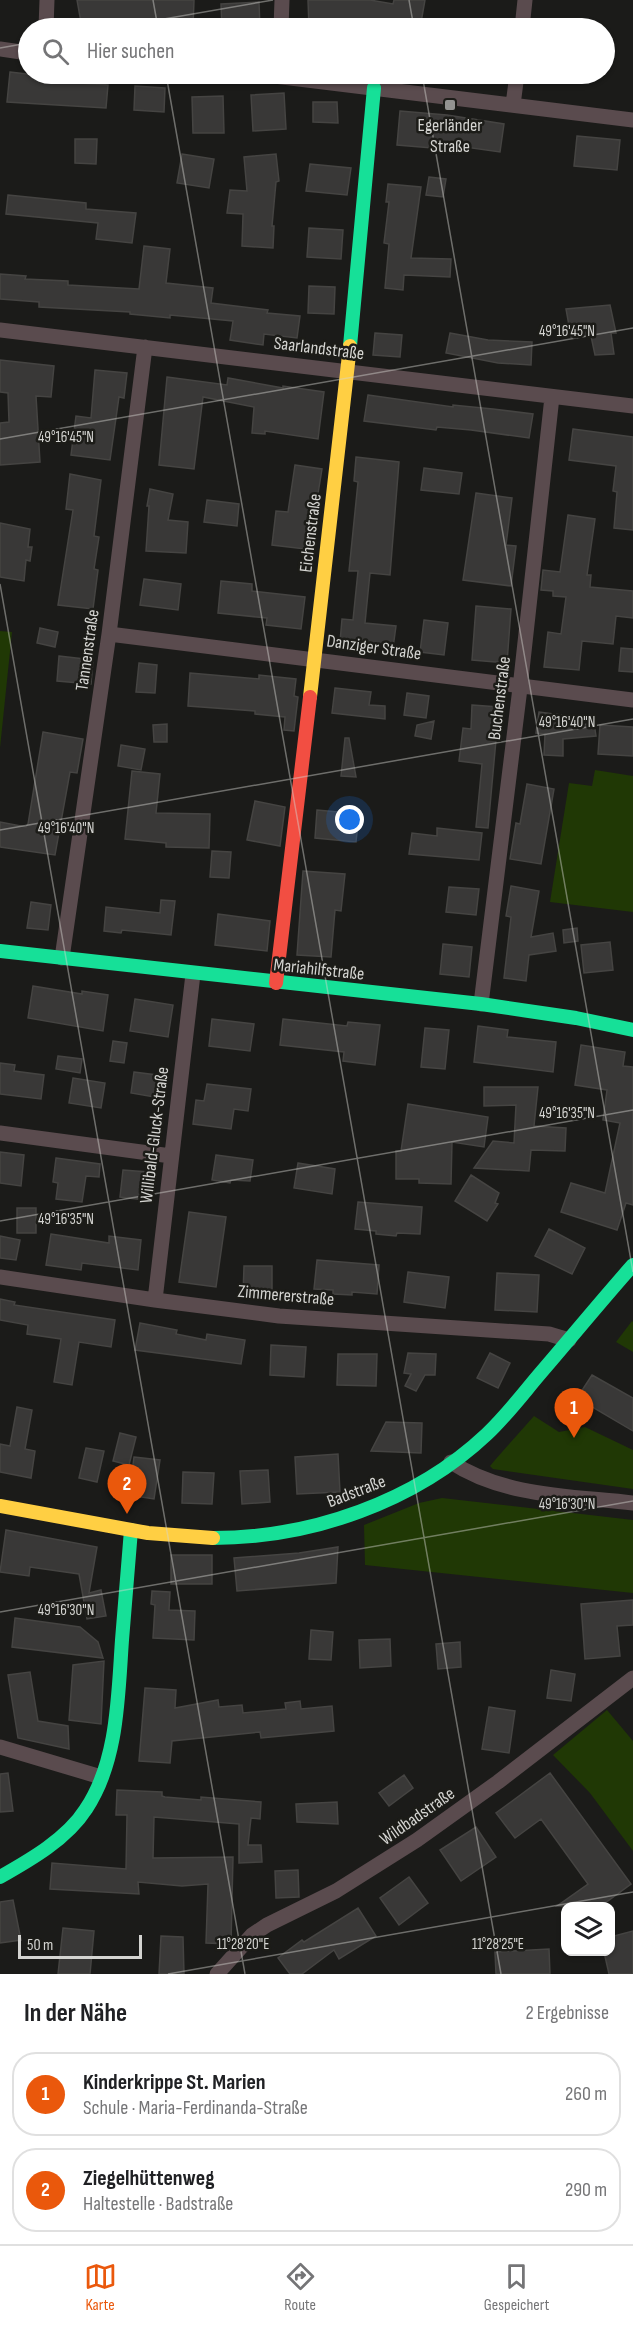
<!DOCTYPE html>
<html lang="de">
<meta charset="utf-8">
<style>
:root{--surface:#fff;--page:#f2f2f2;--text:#202124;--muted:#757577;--line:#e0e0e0;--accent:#ea580c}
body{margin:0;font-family:"Sofia Sans Condensed",sans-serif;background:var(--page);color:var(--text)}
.controls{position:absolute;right:18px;bottom:18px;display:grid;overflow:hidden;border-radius:12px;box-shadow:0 2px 4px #0004}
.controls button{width:54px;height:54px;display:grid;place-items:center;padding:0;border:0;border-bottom:2px solid var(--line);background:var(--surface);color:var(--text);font:30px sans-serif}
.scale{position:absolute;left:18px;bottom:15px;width:124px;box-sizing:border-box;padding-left:6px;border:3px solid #d4d4d1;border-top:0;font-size:16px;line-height:21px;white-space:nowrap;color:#d4d4d1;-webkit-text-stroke:4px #1c1c18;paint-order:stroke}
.you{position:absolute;left:350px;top:820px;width:21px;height:21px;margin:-15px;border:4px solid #fff;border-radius:50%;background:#1a73e8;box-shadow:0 0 0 9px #1a73e833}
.badge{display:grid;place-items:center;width:39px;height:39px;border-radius:50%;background:var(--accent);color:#fff;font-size:20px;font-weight:700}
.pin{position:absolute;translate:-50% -50px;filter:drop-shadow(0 2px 3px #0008)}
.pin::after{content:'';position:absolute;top:32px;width:21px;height:18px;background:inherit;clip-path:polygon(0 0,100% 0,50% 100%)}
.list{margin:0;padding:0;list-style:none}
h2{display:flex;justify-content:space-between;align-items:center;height:78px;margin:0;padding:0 24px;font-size:26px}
h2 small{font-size:20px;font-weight:400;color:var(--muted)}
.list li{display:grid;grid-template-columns:39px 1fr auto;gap:18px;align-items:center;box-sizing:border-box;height:84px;margin:0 12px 12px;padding:0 12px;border:2px solid var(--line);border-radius:24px}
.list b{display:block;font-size:22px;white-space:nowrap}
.list p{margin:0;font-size:20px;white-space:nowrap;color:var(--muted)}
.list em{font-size:20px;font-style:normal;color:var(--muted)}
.icon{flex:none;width:33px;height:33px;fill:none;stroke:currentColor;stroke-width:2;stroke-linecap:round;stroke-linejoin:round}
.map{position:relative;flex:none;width:633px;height:1974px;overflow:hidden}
.search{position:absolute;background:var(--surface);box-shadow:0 2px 4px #0004;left:18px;right:18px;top:18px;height:66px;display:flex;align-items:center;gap:15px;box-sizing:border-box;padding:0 21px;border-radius:33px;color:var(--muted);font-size:22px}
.sheet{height:270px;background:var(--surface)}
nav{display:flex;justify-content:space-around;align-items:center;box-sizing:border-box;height:84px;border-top:2px solid var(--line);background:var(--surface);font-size:16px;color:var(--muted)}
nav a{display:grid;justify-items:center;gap:3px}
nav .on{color:var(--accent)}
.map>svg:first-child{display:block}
.green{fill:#203805}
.building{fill:#393837;stroke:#454442;stroke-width:1.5}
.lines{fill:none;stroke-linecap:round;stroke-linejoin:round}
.street{stroke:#5a4b4e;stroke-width:15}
.fast{stroke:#16e098;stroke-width:14}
.slow{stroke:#ffcf43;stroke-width:14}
.jam{stroke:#f24e42;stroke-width:14}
.ticks{fill:none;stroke:#d4d4d1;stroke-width:1.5;stroke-opacity:0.45}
.poi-dot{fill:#939391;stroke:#1c1c18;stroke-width:2}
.labels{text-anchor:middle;stroke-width:5;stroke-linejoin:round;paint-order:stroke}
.poi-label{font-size:18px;fill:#d4d4d1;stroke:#1c1c18}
.street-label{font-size:18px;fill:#d4d4d1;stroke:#1c1c18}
.ticks-label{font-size:15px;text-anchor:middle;fill:#d4d4d1;stroke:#1c1c18;stroke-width:5;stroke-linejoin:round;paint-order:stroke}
</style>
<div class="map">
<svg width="633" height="1974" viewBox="0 0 633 1974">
<rect width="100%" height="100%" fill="#1b1b19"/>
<path class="green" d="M0,631L12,632L0,748Z
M595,770L633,776V912L550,902L569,783L592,786Z
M632,1321L633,1322V1352L616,1342Z
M534,1416L559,1432L585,1427L633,1450V1489L493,1469L490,1466L495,1460Z
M442,1498L633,1520V1593L365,1565L364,1525L419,1503Z
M607,1710L633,1741V1851L590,1793L553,1755Z"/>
<path class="building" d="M77,0H194L193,28H129L128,21L82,28Z
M308,0H370L393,4L394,0H425L420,28H309Z
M259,2L260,28H222L221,4Z
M10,72L35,75V80L108,85L106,108L7,102Z
M135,86L165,88L164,112L134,110Z
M284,93L286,129L253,131L251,95Z
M223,96L224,133H193L192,97Z
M313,102H337L338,123L313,122Z
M400,111L447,115L504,124L500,152L444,144V149L397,145Z
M577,136L620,140L617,170L574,166Z
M75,139H97L96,164L75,163Z
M182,154L214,159L209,188L177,183Z
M276,154L279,181L276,182L272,226H274L273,248L242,246L243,214L227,213L230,190L247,191L244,157Z
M310,164L351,168L347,195L306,191Z
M429,177L446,179L443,197L426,195Z
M388,184L421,187L411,258L451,259L450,277L404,275L403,290L385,288L389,244L384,243L389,202H386Z
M8,195L86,203V209L136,213L132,243L96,239L98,223L6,214Z
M309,228L343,230L341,259L307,257Z
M144,246L170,249L166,283L213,288L211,303L268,310L267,313L300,316L297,338L264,334L263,345L230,340L233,321L170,315V318L130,314V312L39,307V302L0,299V274L26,276L25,279L68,281V285L139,289Z
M309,286L335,287L334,314L308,313Z
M610,305L616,333H611L614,354L595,355L591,336L571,337L566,309Z
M375,333L402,335L400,357L373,355Z
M450,333L488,340L532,342L531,365L498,363L446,353Z
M0,360L54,366L51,397L36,396L40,462L0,465V423L9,422L8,393L0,392Z
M95,370L127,373L124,398L119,397L110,460L71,455L76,416L91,418Z
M167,377L227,385L228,378L283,388V386L324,392L318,439L265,431V434L252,433L254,407L203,397L194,469L159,465Z
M368,395L453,407V405L493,409L533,414L529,438L471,430L437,427L436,430L364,421Z
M573,429L633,437V530L614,528L617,492L613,491L616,466L569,460Z
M356,457L399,462L390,575L370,573L365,623L396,626L393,648L340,642L342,619L353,620L358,571H349L358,482L354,481Z
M295,465L322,469L316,506L310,505L305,549L272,545L276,511L288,512Z
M424,468L462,473L459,494L421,490Z
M70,474L101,480L94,536L99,537L94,569L98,570L93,609L58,605L73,510L66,509Z
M150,489L173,494L168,520L188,522L186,553L146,551L149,506H147Z
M476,493L512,498L506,545L516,546L511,586L463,580Z
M207,500L239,504L237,526L204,522Z
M568,515L595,519L587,575H591L590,587L633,591V618L616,616L613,644L582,641L579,670L544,667L548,632L561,634L566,597L553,596V591L541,590L543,570L560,572Z
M0,523L30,529L28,547H32L30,561L26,560L24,581L0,577Z
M144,579L181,584L178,610L140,605Z
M221,581L252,584V591L305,597L301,629L266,625L267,618L218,613Z
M476,606L511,609L507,663L472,660Z
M424,620L448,623L444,655L420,652Z
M40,628L58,632L55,647L37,643Z
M621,648L633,649V672L619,671Z
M59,656L93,660L91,684L57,681Z
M139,663L157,665L155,693L136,692Z
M190,673L259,679V675L296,679L294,696L298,697L294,731L284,730L285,717L255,714V711L188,706Z
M335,688L371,692L369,705L385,706V719L332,713Z
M407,693L429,696L426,718L404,715Z
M472,705L499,707L488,828L476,827L482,764L459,761L463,728L471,729Z
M539,712L568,716L566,727L594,723L596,736L563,739V756L544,755L545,734L536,733Z
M434,721L431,739L415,736L417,725Z
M167,724V742H154L153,725Z
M600,725L633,727V756L598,754Z
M43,732L83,739L77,773L70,772L55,855L0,847V822L26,827L28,824Z
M345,738H349L356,777L341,776Z
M121,745L145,749L141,770L118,766Z
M132,771L160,774L156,813L210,814L209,848L166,847V843L125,839Z
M527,784L554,789L541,864L510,859L516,823L520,824Z
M255,801L285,807L280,846L247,840Z
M317,810L359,814L356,842L315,838Z
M437,828L482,833L479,860L409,854L412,833L437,836Z
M212,851L231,852L229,878L210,877Z
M303,871L345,874L341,911L335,910L331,957L297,955Z
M511,886L539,891L531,937L553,933L556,951L529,955L526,981L504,978L511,917L506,916Z
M449,887L479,889L476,915L446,912Z
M161,900L175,901L171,935L122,930L121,933L104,931L106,907L160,913Z
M31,902L51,905L48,930L27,928Z
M218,914L270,921L267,951L215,945Z
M577,928L578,941L564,943L563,930Z
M610,942L613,970L584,973L581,945Z
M443,944L472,947L469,977L440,974Z
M33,986L82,994V991L108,995L103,1031L28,1018Z
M135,999L173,1005L168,1037L130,1031Z
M212,1019L254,1024L250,1051L209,1046Z
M283,1019L347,1026L348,1022L380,1025L375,1065L343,1061L344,1052L280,1045Z
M478,1026L508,1030L507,1037L556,1042L553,1072L474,1062Z
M425,1028L449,1030L445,1069L421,1067Z
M113,1041L127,1043L124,1063L110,1061Z
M581,1045L625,1052L623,1066L633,1067V1205L626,1203L617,1230L561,1212L571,1183L605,1193L620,1123L603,1120L607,1090L575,1085Z
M58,1056L82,1059L80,1073L56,1069Z
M0,1063L15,1065L14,1071L44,1075L41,1099L0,1094Z
M134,1072L157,1075L154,1097L131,1093Z
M73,1078L105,1083L101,1108L69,1103Z
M207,1084L251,1089L248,1111L234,1109L231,1129L193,1124L196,1100L204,1101Z
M484,1087H538L534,1126L566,1128L565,1151L531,1150L529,1171L474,1168L493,1141L514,1143L516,1105L484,1106Z
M408,1104L488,1117L484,1147L452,1142L451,1184L419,1183V1179H396V1151H401Z
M0,1152L24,1155L21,1186L0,1183Z
M216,1155L253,1160L250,1181L231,1180L230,1183L212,1180Z
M56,1158L100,1164L99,1177L86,1176L82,1202L56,1199L58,1183L53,1182Z
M298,1163L335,1169L332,1194L294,1188Z
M123,1170L148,1172L145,1200L120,1197Z
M471,1175L499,1193L495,1203L498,1204L487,1221L455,1201Z
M358,1202L422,1207L420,1234L397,1233L396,1236L376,1234V1231L355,1229Z
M17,1208H36V1233H17Z
M189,1212L226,1217L216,1287L179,1282Z
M549,1229L585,1248L572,1274L535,1256Z
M51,1234L109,1243V1236L141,1240L138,1270L82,1263L81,1270L46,1265Z
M0,1236L20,1240L16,1260L0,1258Z
M317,1260L379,1265L377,1294L352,1292V1295L333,1294V1290L314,1289Z
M244,1266H272V1295H243Z
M408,1272L449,1277L445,1308L404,1302Z
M497,1273L539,1275L537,1312L495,1310Z
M0,1299L15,1302L14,1305L115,1320L111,1347L79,1342L72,1385L54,1382L61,1339L27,1334L28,1325L0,1320Z
M140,1323L177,1330L176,1334L206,1340L207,1334L245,1340L241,1364L135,1350Z
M271,1345L306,1347L304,1377L270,1375Z
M408,1353L436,1354L435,1375H425L416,1391L405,1386L411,1374L404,1373Z
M490,1353L510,1363L498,1388L477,1378Z
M338,1354H377L376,1386L337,1385Z
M592,1375L633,1398V1431L577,1398Z
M17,1407L32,1410L25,1449L35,1451L31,1478L0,1472V1444L10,1446Z
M386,1422L422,1423L421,1453L371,1451Z
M120,1433L136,1437L129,1465L113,1461Z
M86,1448L104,1451L97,1482L79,1478Z
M338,1454L340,1492L297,1494L295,1457Z
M134,1457L160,1460L154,1499L129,1495Z
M268,1470L270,1502L242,1504L240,1471Z
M183,1472L214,1473L212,1504L182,1503Z
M6,1530L97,1547L89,1593L101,1590L106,1616L87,1619L79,1574L30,1567L29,1576L0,1572Z
M338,1547L336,1583L237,1591L234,1558L299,1553Z
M171,1555H212V1584H171Z
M152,1591L170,1592L169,1610L195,1611L194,1640L153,1638L155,1605L151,1604Z
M633,1600V1625L617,1626L620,1656L585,1659L581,1604Z
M15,1618L80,1627L98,1642L103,1658L12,1647Z
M311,1630L333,1632L331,1660L309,1659Z
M390,1639L391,1666L360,1668L359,1640Z
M460,1642L461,1667L438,1669L436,1644Z
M104,1661L101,1724L69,1720L73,1665Z
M551,1670L575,1674L571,1701L547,1698Z
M30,1672L38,1721L68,1726L69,1749L18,1738L8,1675Z
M145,1688L176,1690L175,1708L218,1700L219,1707L242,1705L243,1713L286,1709L285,1703L300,1701L301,1709L332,1706L334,1731L261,1738L260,1732L172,1741L170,1763L139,1761Z
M489,1707L515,1711L509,1753L482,1749Z
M8,1773L13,1811L0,1812V1774Z
M550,1773L631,1884L601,1906H557L588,1884L541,1819L515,1838L496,1813Z
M404,1775L413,1788L389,1806L379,1793Z
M117,1790L162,1792V1796L165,1797L201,1800V1797L261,1802L260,1819L251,1818L248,1845H261L262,1862L239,1863V1824L154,1817L153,1858L233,1857L231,1944L206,1943L208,1884L182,1886L138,1882L139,1894L50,1889L52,1863L126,1869L127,1815H116Z
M337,1802L338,1824L297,1822L296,1804Z
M476,1827L496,1857L461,1881L440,1850Z
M298,1870L299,1897L276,1898L275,1871Z
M409,1877L428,1903L399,1925L380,1898Z
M13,1900L21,1940L0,1943V1902Z
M358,1908L376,1936L339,1959L334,1950L302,1974H290L278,1958L302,1940L304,1942Z
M63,1928L94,1931L90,1974H58Z
M633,1931V1974H609L604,1952H610V1937Z
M161,1936L183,1937L184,1974H159Z
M549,1949L550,1974H496L495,1952Z"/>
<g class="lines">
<path class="street" d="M46,28L47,0
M281,28L282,0
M522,28L525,0
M0,49L28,53
M258,74L633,120
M513,105L517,74
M0,330L633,406
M109,634L633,700
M62,958L109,634L145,347
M481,1004L520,688L552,397
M0,1133L171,1156
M0,1277L155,1300L279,1316L549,1334L569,1340
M155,1300L193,974
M451,1462C504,1497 573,1496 633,1503
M0,1747L101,1777
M217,1974L252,1935L267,1925L336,1891L417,1840L498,1782L633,1678"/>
<path class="fast" d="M350,346L374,88
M0,951L481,1004L576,1018L633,1030
M213,1538C311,1538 415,1502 487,1434C506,1416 522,1395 538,1376C570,1339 601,1301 633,1265
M0,1877C30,1860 67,1839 86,1809C118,1761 118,1696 122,1640C125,1603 128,1567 131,1530"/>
<path class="slow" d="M310,697L350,346
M0,1506L148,1533L213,1538"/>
<path class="jam" d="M276,983L310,697"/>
</g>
<path class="ticks" d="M153,0L158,28M409,0L414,28M112,28L273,0M0,48L28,43M166,74L501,1974M422,74L633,1272M0,439L633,328M0,584L245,1974M0,830L633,719M0,1221L633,1110M0,1612L633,1501M168,1974L633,1892"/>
<rect class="poi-dot" x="444" y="99" width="12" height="12" rx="3"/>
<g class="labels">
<g class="poi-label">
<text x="450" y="131">Egerländer<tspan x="450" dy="21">Straße</tspan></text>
</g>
<g class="street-label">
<text transform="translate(319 348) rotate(7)" y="6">Saarlandstraße</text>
<text transform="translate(310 533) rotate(-83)" y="6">Eichenstraße</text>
<text transform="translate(374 647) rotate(8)" y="6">Danziger Straße</text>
<text transform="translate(87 650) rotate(-82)" y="6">Tannenstraße</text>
<text transform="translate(499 698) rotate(-83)" y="6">Buchenstraße</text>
<text transform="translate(319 969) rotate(6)" y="6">Mariahilfstraße</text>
<text transform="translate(154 1135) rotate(-83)" y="6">Willibald-Gluck-Straße</text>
<text transform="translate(286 1295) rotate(5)" y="6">Zimmererstraße</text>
<text transform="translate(356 1491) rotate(-21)" y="6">Badstraße</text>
<text transform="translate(417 1816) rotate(-35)" y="6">Wildbadstraße</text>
</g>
</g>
<g class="ticks-label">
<text x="567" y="336">49°16'45"N</text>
<text x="66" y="442">49°16'45"N</text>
<text x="567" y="727">49°16'40"N</text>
<text x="66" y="833">49°16'40"N</text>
<text x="567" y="1118">49°16'35"N</text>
<text x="66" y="1224">49°16'35"N</text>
<text x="567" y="1509">49°16'30"N</text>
<text x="66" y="1615">49°16'30"N</text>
<text x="243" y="1949">11°28'20"E</text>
<text x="498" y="1949">11°28'25"E</text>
</g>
</svg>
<div class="controls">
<button><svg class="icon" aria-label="layers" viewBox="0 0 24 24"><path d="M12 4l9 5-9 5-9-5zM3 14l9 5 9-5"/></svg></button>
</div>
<div class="scale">50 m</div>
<div class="you"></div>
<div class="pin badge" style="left:574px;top:1438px">1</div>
<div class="pin badge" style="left:127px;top:1514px">2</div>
<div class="search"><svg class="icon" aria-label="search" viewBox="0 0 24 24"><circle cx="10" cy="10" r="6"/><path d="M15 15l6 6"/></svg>Hier suchen</div>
</div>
<section class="sheet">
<h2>In der Nähe<small>2 Ergebnisse</small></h2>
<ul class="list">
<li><span class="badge">1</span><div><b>Kinderkrippe St. Marien</b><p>Schule · Maria-Ferdinanda-Straße</p></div><em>260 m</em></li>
<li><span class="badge">2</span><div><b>Ziegelhüttenweg</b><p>Haltestelle · Badstraße</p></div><em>290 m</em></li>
</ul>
</section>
<nav>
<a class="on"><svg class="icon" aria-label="map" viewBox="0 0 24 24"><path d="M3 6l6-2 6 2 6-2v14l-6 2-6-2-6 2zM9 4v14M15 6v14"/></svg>Karte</a>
<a><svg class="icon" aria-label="directions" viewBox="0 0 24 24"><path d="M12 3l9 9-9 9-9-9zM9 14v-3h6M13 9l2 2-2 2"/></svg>Route</a>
<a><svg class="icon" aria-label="saved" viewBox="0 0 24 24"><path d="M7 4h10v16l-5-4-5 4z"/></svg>Gespeichert</a>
</nav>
